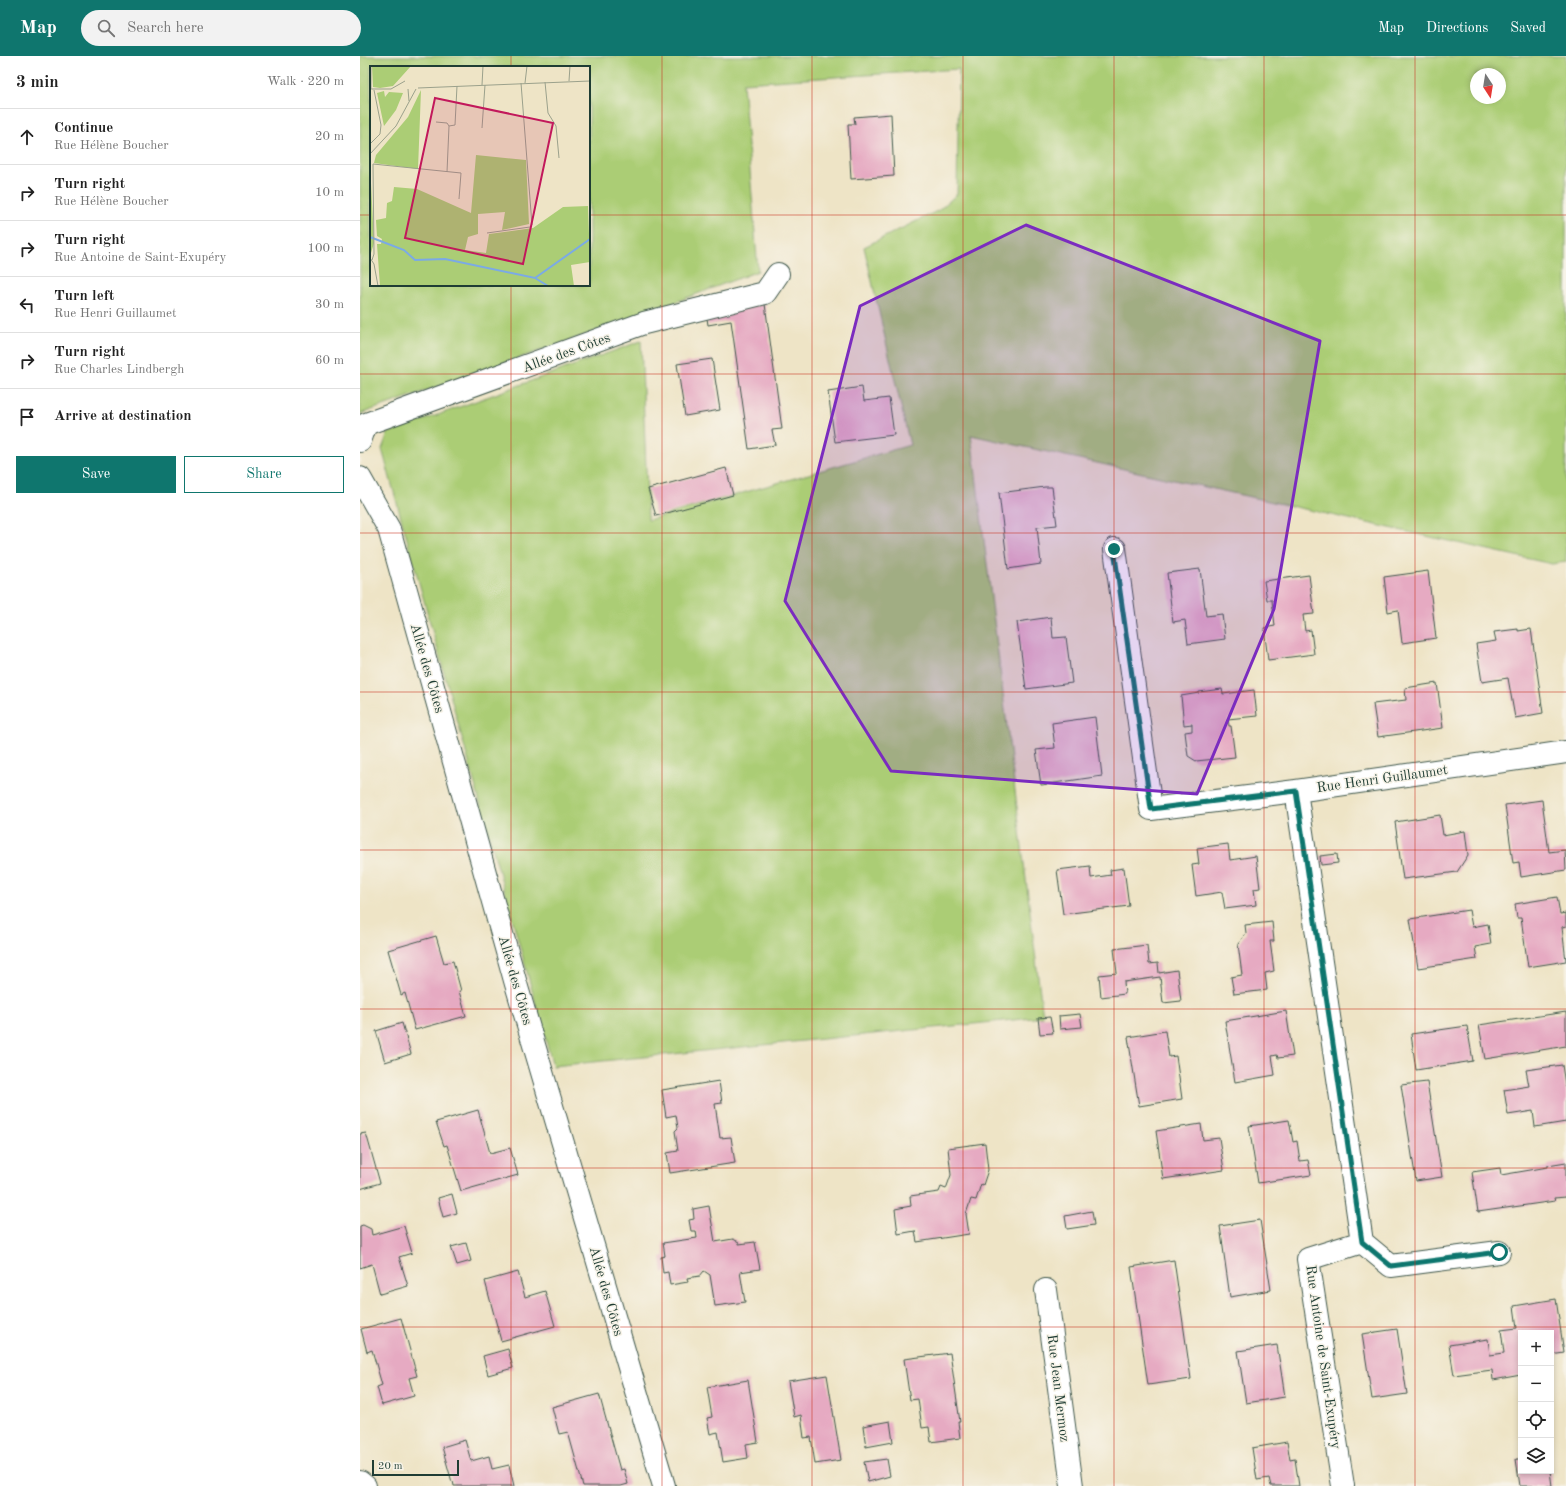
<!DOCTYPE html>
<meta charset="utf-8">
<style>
:root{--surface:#fff;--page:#f2f2f2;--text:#222;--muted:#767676;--line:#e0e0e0;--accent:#0f766e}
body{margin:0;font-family:"Old Standard TT",serif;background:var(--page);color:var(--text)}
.controls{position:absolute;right:12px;bottom:12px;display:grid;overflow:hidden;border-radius:0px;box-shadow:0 2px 6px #0003}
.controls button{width:36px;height:36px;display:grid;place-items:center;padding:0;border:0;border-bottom:1px solid var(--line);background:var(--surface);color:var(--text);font:20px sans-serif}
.compass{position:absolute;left:1110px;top:12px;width:36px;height:36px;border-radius:50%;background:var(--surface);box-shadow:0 2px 6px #0003;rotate:168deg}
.scale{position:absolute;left:12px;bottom:10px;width:87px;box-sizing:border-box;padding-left:4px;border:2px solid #1f3d34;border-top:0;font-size:11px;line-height:14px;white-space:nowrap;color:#1f3d34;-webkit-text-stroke:3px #f7f3e8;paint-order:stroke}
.stop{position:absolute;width:12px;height:12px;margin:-9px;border:3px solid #0f766e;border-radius:50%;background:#fff}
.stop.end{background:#0f766e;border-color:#fff;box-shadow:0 1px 4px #0008}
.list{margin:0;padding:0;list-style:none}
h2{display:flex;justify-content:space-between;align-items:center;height:52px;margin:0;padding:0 16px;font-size:17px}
h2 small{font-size:13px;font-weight:400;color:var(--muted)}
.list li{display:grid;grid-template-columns:26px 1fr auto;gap:12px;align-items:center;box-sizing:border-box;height:56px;padding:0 16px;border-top:1px solid var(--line)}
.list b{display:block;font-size:15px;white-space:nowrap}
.list p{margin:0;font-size:13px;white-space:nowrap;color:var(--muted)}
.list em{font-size:13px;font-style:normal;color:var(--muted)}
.actions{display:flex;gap:8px;padding:12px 16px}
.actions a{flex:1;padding:9px 0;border:1px solid var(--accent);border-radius:0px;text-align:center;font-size:14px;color:var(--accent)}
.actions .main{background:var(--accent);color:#fff}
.icon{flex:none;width:22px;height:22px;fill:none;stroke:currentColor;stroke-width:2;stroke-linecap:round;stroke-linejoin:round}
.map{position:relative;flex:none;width:1206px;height:1430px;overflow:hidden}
header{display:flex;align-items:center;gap:24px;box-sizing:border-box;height:56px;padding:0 20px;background:var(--accent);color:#fff}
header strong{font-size:19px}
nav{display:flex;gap:22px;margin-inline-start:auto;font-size:14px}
.search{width:280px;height:36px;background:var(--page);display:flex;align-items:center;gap:10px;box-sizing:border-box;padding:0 14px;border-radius:22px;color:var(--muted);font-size:15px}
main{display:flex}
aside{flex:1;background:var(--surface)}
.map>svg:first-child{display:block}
.green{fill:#abcd75;stroke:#658554;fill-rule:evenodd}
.building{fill:#e6aac2}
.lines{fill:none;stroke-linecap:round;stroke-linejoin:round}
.street-casing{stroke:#3e564a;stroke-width:24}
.street{stroke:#fff;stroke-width:22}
.route{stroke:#0f766e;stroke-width:5}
.marked{fill:#7b2cbf;fill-opacity:0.2;stroke:#7b2cbf;stroke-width:3;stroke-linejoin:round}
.grid{fill:none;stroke:#c8321e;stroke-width:1;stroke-opacity:0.55}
.labels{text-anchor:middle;stroke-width:3;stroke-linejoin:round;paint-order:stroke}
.street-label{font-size:14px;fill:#1f3d34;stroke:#f7f3e8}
.inset-river{fill:none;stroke:#7baae5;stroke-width:2}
.inset-road{fill:none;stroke:#9ba18c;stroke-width:1}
.view{fill:#c2185b;fill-opacity:0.15;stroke:#c2185b;stroke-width:2}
.inset-edge{fill:none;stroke:#1f3d34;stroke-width:2}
</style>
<header>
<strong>Map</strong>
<div class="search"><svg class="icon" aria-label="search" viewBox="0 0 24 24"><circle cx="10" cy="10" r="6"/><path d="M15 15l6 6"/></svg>Search here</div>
<nav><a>Map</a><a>Directions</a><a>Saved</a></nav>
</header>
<main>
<aside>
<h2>3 min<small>Walk · 220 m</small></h2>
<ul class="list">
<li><svg class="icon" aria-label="ahead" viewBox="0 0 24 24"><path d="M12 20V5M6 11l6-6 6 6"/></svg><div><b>Continue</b><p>Rue Hélène Boucher</p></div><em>20 m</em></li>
<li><svg class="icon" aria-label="right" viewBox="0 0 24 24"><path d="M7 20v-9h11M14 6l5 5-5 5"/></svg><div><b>Turn right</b><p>Rue Hélène Boucher</p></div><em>10 m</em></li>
<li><svg class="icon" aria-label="right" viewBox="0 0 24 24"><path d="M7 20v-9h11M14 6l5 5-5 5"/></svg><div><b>Turn right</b><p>Rue Antoine de Saint-Exupéry</p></div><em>100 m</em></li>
<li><svg class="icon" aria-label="left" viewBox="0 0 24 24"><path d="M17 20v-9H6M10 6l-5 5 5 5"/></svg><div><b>Turn left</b><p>Rue Henri Guillaumet</p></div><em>30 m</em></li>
<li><svg class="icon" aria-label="right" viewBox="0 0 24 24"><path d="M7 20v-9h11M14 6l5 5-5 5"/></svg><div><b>Turn right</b><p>Rue Charles Lindbergh</p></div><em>60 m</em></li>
<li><svg class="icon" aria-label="arrive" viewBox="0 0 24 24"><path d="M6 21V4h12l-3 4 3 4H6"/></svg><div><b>Arrive at destination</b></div></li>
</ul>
<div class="actions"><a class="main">Save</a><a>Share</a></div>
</aside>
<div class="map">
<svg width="1206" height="1430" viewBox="0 0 1206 1430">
<rect width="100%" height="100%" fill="#f7f3e8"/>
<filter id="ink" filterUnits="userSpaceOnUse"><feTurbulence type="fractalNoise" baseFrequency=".025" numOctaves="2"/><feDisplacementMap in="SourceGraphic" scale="8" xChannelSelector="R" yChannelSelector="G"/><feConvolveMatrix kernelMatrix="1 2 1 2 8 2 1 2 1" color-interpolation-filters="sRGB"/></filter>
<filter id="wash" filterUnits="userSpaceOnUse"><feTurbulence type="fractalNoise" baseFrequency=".012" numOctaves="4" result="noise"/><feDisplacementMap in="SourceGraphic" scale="16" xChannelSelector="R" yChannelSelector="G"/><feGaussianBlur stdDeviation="0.9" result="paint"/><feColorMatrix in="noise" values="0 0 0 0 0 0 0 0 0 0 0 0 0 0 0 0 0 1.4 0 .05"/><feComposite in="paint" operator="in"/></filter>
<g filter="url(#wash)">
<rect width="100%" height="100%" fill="#eee4c6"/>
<path class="green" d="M0,0H1206V506L1192,508L611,379L683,961L193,1010L22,393L28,377L281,285L288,464L550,389L504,191L579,154L597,138L599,13L383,27L398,215L273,262L0,358ZM11,11H229V229H11ZM1116,18H1140V42H1116Z"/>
<g id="blocks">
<path class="building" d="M531,58L534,120L491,123L488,68H495L494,61Z
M405,248L422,373L412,374L415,389L389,393L371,265L348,269L346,256Z
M352,303L360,354L325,360L317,308Z
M502,331L504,345L529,342L534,379L475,386L468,336Z
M366,412L373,439L296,460L288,433Z
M685,431H692L697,469L677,471L681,508L648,513L639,437Z
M840,513L846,560L862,558L865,583L828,588L825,564L813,566L807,517Z
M1068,515L1076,582L1042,587L1038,554L1028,556L1024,521Z
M949,519L954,558L943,559L945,575L951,574L954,598L908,604L904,572L915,570L912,544H907L904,525Z
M691,561L693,582L706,581L712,627L666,633L657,566Z
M1158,573V575L1171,573L1183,657L1155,662L1148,622L1122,626L1116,588L1136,585L1134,576Z
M1077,627L1083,672L1018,681L1013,648L1046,644L1045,632Z
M862,633L863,638L894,634L897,660L868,663L869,670H871L875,701L836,705L828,700L825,676L832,675V668L824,669L821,640L839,637V636Z
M735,661L742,720L681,729L676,694L695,692L692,667Z
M1182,744L1189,796L1205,794L1206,814L1161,821L1159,806L1153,807L1145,749Z
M1080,759L1083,779L1105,775L1108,799L1097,816L1043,823L1035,766Z
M868,788L870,804L896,800L900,832L894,833L896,849L865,853L862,836L836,840L832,809L839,808L837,792Z
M977,798L978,807L961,809L960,800Z
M730,810L731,822L751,819L750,814L764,812L769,850L703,858L697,814Z
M1197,841L1200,858L1206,857V870L1202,871L1206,905L1168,911L1161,862H1157L1155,848Z
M1109,854L1112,871L1128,868L1131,888L1115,891L1117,903L1058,912L1050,863Z
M912,866L914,885H910L914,915L905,917L907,934L874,938L871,921L882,919L878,888L886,877L885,869Z
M76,880L84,907L93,905L101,935H99L106,960L55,974L45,937L41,939L28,894Z
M787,889L789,908L798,907L799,917L817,914L821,945L803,947L800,921L764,926L765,938L741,941L739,919L757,917L754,893Z
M926,955L933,1000L918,1002L917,999L912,1000L915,1019L875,1026L865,965Z
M1206,956V990L1125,1003L1119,969Z
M720,958L722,971L700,973L699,960Z
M690,961L693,977L680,978L678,962Z
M42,967L51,998L25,1006L16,975Z
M1107,970L1113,1005L1056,1014L1051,978Z
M805,975L809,1001L816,1000L822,1043L779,1050L768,981Z
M1202,1009L1206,1035V1066L1175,1071L1173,1055L1148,1059L1144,1034L1169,1030L1166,1014Z
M359,1025L362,1047L355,1048L360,1082L371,1081L375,1107L310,1117L307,1097L318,1095L315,1075L318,1072L316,1059L306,1061L302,1034Z
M1067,1026L1082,1121L1056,1125L1041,1029Z
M118,1054L130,1097L150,1092L158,1119L101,1135L87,1089L84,1090L76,1066Z
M929,1064L933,1086L937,1085L940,1105L948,1104L951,1119L898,1127L889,1070Z
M841,1068L843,1084L859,1082L864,1114L803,1123L796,1075Z
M6,1077L20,1127L0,1133V1078Z
M625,1087L628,1114L623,1129L621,1128L616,1144L611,1143L606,1158L609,1178L557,1186L555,1175L538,1178L535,1153L551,1150L550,1140L579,1136L581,1131L586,1133L591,1119L588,1092Z
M1206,1106V1141L1194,1142L1195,1145L1118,1156L1112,1116L1140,1112L1141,1119L1188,1111V1109Z
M92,1138L97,1157L83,1161L78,1142Z
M349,1150L355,1186L373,1183L379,1186V1188L395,1186L400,1213L380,1216L385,1246L355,1250L350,1219L344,1215L340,1220L327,1222L328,1226L310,1229L308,1216L303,1217L301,1201L305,1200L303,1187L337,1182L336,1175H331L329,1164L334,1163L333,1153Z
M732,1155L734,1169L707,1173L705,1160Z
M900,1164L911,1234L870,1241L860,1170Z
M3,1169L11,1173L12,1179L44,1170L52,1197L39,1201L48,1230L20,1238L12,1208L0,1212V1170Z
M106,1187L111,1205L97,1209L91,1191Z
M814,1204L831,1323L788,1329L771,1211Z
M158,1216L165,1241L185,1235L195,1270L141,1285L125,1225Z
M1196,1243L1204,1297L1191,1299V1277H1161V1319L1133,1324L1132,1314L1094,1319L1089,1289L1128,1283L1130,1299L1144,1297L1141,1274L1157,1272L1154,1250Z
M41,1262L57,1320L49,1322L54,1340L22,1349L17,1331L22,1329L12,1294L7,1296L1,1273Z
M1037,1273L1047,1338L1012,1343L1002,1278Z
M917,1289L925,1341L886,1347L878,1295Z
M148,1293L153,1312L128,1319L123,1300Z
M590,1297L600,1366H598L600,1382L571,1386L569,1371L562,1372L558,1343L550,1344L544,1303Z
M467,1319L481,1404L455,1408L451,1381L444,1382L441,1359L434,1361L428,1325Z
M388,1324L398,1386L386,1388L388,1402L363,1406L358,1376L350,1378L347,1362L352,1361L347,1331Z
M239,1338L260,1414L264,1413L268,1428L261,1430H223L208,1376L199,1378L192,1351Z
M530,1365L533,1386L506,1391L503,1370Z
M105,1384L111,1405L129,1400L132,1413L149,1409L154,1430H94L93,1425L92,1426L82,1391Z
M927,1386L930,1404L935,1403L939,1430H911L909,1422L897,1424L892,1392Z
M527,1403L530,1420L508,1426L504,1406Z
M1156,1403H1161V1415H1190L1192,1430H1160Z"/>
</g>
</g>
<g filter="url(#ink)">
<use href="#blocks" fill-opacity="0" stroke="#3e564a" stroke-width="1"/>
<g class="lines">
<g class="street-casing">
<path id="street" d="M0,385L6,368L284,267L405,237L418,218
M0,422L29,473L156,928L304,1430
M755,493L791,753L936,735L1206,696
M936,735L1002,1186L948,1203L983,1430
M1002,1186L1031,1210L1139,1196
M686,1234L712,1430
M0,1426L5,1430"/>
</g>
<use href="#street" class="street"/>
</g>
</g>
<g class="lines" filter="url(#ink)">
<path class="route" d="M754,493L791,753L936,735L1002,1186L1031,1210L1139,1196"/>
</g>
<path class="marked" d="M666,169L960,285L914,553L837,738L531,715L425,545L500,250Z"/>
<path class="grid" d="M151,0V11M302,0V1430M452,0V1430M603,0V1430M754,0V1430M904,0V1430M1055,0V1430M0,159H11M229,159H1206M151,229V1430M0,318H1206M0,477H1206M0,636H1206M0,794H1206M0,953H1206M0,1112H1206M0,1271H1206"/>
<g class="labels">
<g class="street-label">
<text transform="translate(206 296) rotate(-20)" y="5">Allée des Côtes</text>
<text transform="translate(68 612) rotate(74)" y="5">Allée des Côtes</text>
<text transform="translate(1022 722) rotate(-8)" y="5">Rue Henri Guillaumet</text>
<text transform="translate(156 924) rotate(74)" y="5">Allée des Côtes</text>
<text transform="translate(247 1235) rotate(74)" y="5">Allée des Côtes</text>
<text transform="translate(964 1301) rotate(82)" y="5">Rue Antoine de Saint-Exupéry</text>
<text transform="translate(699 1332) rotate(83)" y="5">Rue Jean Mermoz</text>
</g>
</g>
<g transform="translate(10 10)">
<rect width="220" height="220" fill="#eee4c6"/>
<path d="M2,0H41L23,20L10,22L3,21ZM51,24L48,103L4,97L6,89L38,51ZM14,25L15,31L19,26L33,27L26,44L14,60L7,27ZM106,89L156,94L159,158L132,164L135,146L108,148V168L98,171L95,184L116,187L119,168L163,162L193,141L218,140L220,196L201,199L204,220H10L7,178H11L12,173L7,170L6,154L16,152L17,137L22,135L24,121L47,123L101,147ZM0,97L4,177L1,187H0Z" fill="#abcd75"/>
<path class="inset-river" d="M0,171L34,184L45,194L75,193L165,212L220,173M165,212L178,220"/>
<path class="inset-road" d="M1,0V23M199,15L200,0M175,16L178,47L186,60L189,92M155,17L157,0M112,19L113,0M48,22L220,15M0,23H21L35,15M38,23L39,35M66,56L77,57L79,60M112,62L115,19M0,78L10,68L11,59L4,24M0,88L26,60L46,23M77,106L79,60L85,59L87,20M117,167L160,161L162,159L151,17M0,192L4,198L8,220M2,194L4,188L3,98L91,107L89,133"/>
<path class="view" d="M65,32L183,57L153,198L35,172Z"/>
<rect width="220" height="220" class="inset-edge"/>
</g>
</svg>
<div class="controls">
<button>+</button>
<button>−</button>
<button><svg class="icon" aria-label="locate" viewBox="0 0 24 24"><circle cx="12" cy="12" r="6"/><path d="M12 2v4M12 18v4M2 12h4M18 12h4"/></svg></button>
<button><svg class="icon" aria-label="layers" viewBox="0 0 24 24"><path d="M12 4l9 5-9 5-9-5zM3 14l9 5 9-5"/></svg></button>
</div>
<svg class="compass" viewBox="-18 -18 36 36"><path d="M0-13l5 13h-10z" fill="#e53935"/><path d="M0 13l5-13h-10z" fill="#767676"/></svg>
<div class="scale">20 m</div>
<div class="stop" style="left:1139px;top:1196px"></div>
<div class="stop end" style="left:754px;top:493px"></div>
</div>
</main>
